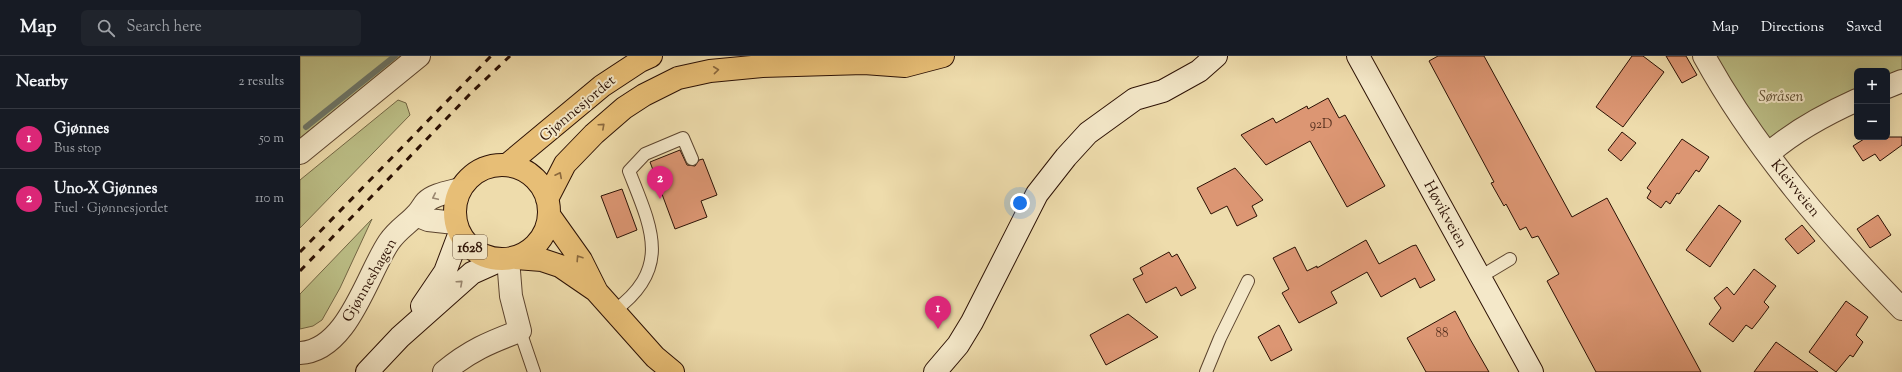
<!DOCTYPE html>
<meta charset="utf-8">
<style>
:root{--surface:#171b24;--page:#20242c;--text:#f1f3f6;--muted:#9ea1a6;--line:#363941;--accent:#db2777}
body{margin:0;font-family:"Sorts Mill Goudy",serif;background:var(--page);color:var(--text)}
.controls{position:absolute;right:12px;top:12px;display:grid;overflow:hidden;border-radius:6px;box-shadow:0 4px 16px #0002}
.controls button{width:36px;height:36px;display:grid;place-items:center;padding:0;border:0;border-bottom:1px solid var(--line);background:var(--surface);color:var(--text);font:20px sans-serif}
.you{position:absolute;left:720px;top:147px;width:14px;height:14px;margin:-10px;border:3px solid #fff;border-radius:50%;background:#1a73e8;box-shadow:0 0 0 6px #1a73e833}
.badge{display:grid;place-items:center;width:26px;height:26px;border-radius:50%;background:var(--accent);color:#fff;font-size:13px;font-weight:700}
.pin{position:absolute;translate:-50% -33px;filter:drop-shadow(0 1px 2px #0008)}
.pin::after{content:'';position:absolute;top:21px;width:14px;height:12px;background:inherit;clip-path:polygon(0 0,100% 0,50% 100%)}
.list{margin:0;padding:0;list-style:none}
h2{display:flex;justify-content:space-between;align-items:center;height:52px;margin:0;padding:0 16px;font-size:17px}
h2 small{font-size:13px;font-weight:400;color:var(--muted)}
.list li{display:grid;grid-template-columns:26px 1fr auto;gap:12px;align-items:center;box-sizing:border-box;height:60px;padding:0 16px;border-top:1px solid var(--line)}
.list b{display:block;font-size:15px;white-space:nowrap}
.list p{margin:0;font-size:13px;white-space:nowrap;color:var(--muted)}
.list em{font-size:13px;font-style:normal;color:var(--muted)}
.icon{flex:none;width:22px;height:22px;fill:none;stroke:currentColor;stroke-width:2;stroke-linecap:round;stroke-linejoin:round}
.map{position:relative;flex:none;width:1602px;height:316px;overflow:hidden}
header{display:flex;align-items:center;gap:24px;box-sizing:border-box;height:56px;padding:0 20px;background:var(--surface);border-bottom:1px solid var(--line)}
header strong{font-size:19px}
nav{display:flex;gap:22px;margin-inline-start:auto;font-size:14px}
.search{width:280px;height:36px;background:var(--page);display:flex;align-items:center;gap:10px;box-sizing:border-box;padding:0 14px;border-radius:6px;color:var(--muted);font-size:15px}
main{display:flex}
aside{flex:1;background:var(--surface)}
.map>svg:first-child{display:block}
.green{fill:#bcbf87;stroke:#746846}
.lines{fill:none;stroke-linecap:round;stroke-linejoin:round}
.stream{stroke:#6d776a;stroke-width:6}
.building{fill:#dc9673;stroke:#2c1104}
.lane-casing{stroke:#5c442e;stroke-width:14}
.street-casing{stroke:#5c442e;stroke-width:24}
.secondary-casing{stroke:#2c1104;stroke-width:24}
.primary-casing{stroke:#2c1104;stroke-width:24}
.lane{stroke:#f4e8c9;stroke-width:12}
.street{stroke:#f4e8c9;stroke-width:22}
.secondary{stroke:#f4e8c9;stroke-width:22}
.primary{stroke:#e7be76;stroke-width:22}
.rail{stroke:#2c1104;stroke-width:3;stroke-dasharray:7 7;stroke-linecap:butt}
.oneway{stroke:#8a683d}
.oneway2{stroke:#9a8770}
.labels{text-anchor:middle;stroke-width:4;stroke-linejoin:round;paint-order:stroke}
.number-label{font-size:13px;fill:#583220}
.shield{fill:#f4e8c9;stroke:#68523f;stroke-width:1}
.shield-label{font-size:14px;font-weight:bold;fill:#2c1104}
.park-label{font-size:15px;font-style:italic;fill:#5e4e32;stroke:#f4e8c9}
.street-label{font-size:15px;fill:#2c1104;stroke:#f4e8c9}
</style>
<header>
<strong>Map</strong>
<div class="search"><svg class="icon" aria-label="search" viewBox="0 0 24 24"><circle cx="10" cy="10" r="6"/><path d="M15 15l6 6"/></svg>Search here</div>
<nav><a>Map</a><a>Directions</a><a>Saved</a></nav>
</header>
<main>
<aside>
<h2>Nearby<small>2 results</small></h2>
<ul class="list">
<li><span class="badge">1</span><div><b>Gjønnes</b><p>Bus stop</p></div><em>50 m</em></li>
<li><span class="badge">2</span><div><b>Uno-X Gjønnes</b><p>Fuel · Gjønnesjordet</p></div><em>110 m</em></li>
</ul>
</aside>
<div class="map">
<svg width="1602" height="316" viewBox="0 0 1602 316">
<rect width="100%" height="100%" fill="#eedcac"/>
<filter id="stains"><feTurbulence type="fractalNoise" baseFrequency=".005" numOctaves="4"/><feColorMatrix values="0 0 0 0 .2 0 0 0 0 .09 0 0 0 0 .02 0 0 0 .5 -.17"/></filter>
<radialGradient id="worn" r=".72"><stop offset=".6" stop-color="#630" stop-opacity="0"/><stop offset="1" stop-color="#630" stop-opacity=".3"/></radialGradient>
<path class="green" d="M0,0H102L0,82Z
M1411,0H1602V26L1587,33V15H1557V48L1466,91Z
M98,44L106,47L110,59L0,172V124Z
M72,163L40,232L22,264L13,270L0,273V238Z"/>
<g class="lines">
<path class="stream" d="M6,71L95,0"/>
</g>
<path class="building" d="M1138,0H1184L1272,161L1307,142L1401,316H1296L1247,225L1259,218L1238,180L1232,182L1226,171L1220,174L1206,148L1204,150L1191,127L1194,126L1129,5Z
M1332,0H1343L1364,16L1323,71L1296,51Z
M1366,0H1386L1397,19L1382,27Z
M1028,42L1039,62L1045,59L1085,130L1047,151L1010,85L966,109L941,79L973,62L976,67L1007,50L1008,53Z
M1322,76L1336,87L1321,105L1308,94Z
M1563,81H1602V89L1580,105L1575,98L1563,105L1553,90L1564,83Z
M1382,83L1409,101L1399,116L1396,114L1379,138L1377,137L1370,148L1366,145L1361,152L1347,142L1351,135L1347,132Z
M380,94L387,109L395,110L399,104L403,103L417,139L401,145L407,161L375,173L350,106Z
M935,112L963,144L952,150L957,160L937,170L927,150L911,158L897,132Z
M322,133L337,174L317,182L301,140Z
M1419,149L1441,165L1410,211L1386,194Z
M1578,159L1591,179L1570,192L1557,173Z
M1502,169L1515,185L1498,198L1485,183Z
M1066,184L1079,208L1112,190L1116,189L1135,224L1120,232L1115,222L1081,241L1067,216L1031,236L1037,247L999,267L982,237L989,233L973,202L995,191L1007,215L1017,210V212Z
M869,196L872,201L877,198L896,232L881,240L876,231L846,247L833,223L843,218L840,212Z
M1454,213L1476,230L1464,246L1469,251L1460,263L1452,273L1446,269L1433,286L1409,268L1421,252L1414,242L1427,231L1434,239Z
M1546,245L1568,261L1556,279L1563,286L1553,301L1550,299L1536,316L1509,296Z
M1155,255L1170,283L1189,316H1126L1107,282Z
M828,258L858,281L806,309L790,279Z
M979,269L992,294L971,305L958,281Z
M1476,286L1518,316H1454Z"/>
<g class="lines">
<g class="lane-casing">
<path id="lane" d="M1180,221L1210,203
M314,255C373,212 351,171 329,115L345,98L383,82L392,103
M220,275L234,316
M906,316L920,282L948,225"/>
</g>
<g class="street-casing">
<path id="street" d="M1404,0C1455,93 1529,178 1602,253
M1587,31L1602,25
M0,97L119,0
M1468,98C1494,75 1526,58 1557,44
M116,159L128,164L155,167
M0,297C48,295 67,218 89,186C98,173 108,168 117,158C121,154 123,149 126,146C134,138 150,136 160,133
M144,316C169,295 190,286 220,275L211,240L208,203"/>
</g>
<g class="secondary-casing">
<path id="secondary" d="M1058,0L1232,316
M122,250L145,216L159,179
M67,316L100,281L172,217L201,204
M635,316L658,289L672,266L737,138L766,101L788,77L835,43L863,35L899,15L916,0"/>
</g>
<g class="primary-casing">
<path id="primary" d="M207,109L302,30L340,5L351,0
M155 156a47 47 0 1 1 94 0a47 47 0 1 1-94 0Z
M247,143L265,108L294,78L324,52L344,39L378,22L410,15L462,10L564,7L605,10L643,0
M249,159L281,204L297,236L355,301L373,316
M216,202L242,204L260,210L295,234"/>
</g>
<use href="#lane" class="lane"/>
<use href="#street" class="street"/>
<use href="#secondary" class="secondary"/>
<use href="#primary" class="primary"/>
<path class="rail" d="M0,196L191,0
M0,215L171,37L210,0"/>
</g>
<defs><path id="oneway-chevron" d="M-2-3.5L2.5 0L-2 3.5" fill="none" stroke-width="1.6" stroke-linecap="round" stroke-linejoin="round"/></defs>
<g class="oneway">
<use href="#oneway-chevron" transform="translate(416 14) rotate(-6)"/>
<use href="#oneway-chevron" transform="translate(302 70) rotate(-42)"/>
<use href="#oneway-chevron" transform="translate(259 119) rotate(-63)"/>
<use href="#oneway-chevron" transform="translate(279 202) rotate(-123)"/>
</g>
<g class="oneway2">
<use href="#oneway-chevron" transform="translate(135 141) rotate(155)"/>
<use href="#oneway-chevron" transform="translate(160 227) rotate(-42)"/>
</g>
<g class="labels">
<g class="number-label">
<text x="1021" y="72">92D</text>
<text x="1142" y="281">88</text>
</g>
<rect class="shield" x="153" y="179" width="34" height="24" rx="3"/>
<g class="shield-label">
<text x="170" y="196">1628</text>
</g>
<g class="park-label">
<text x="1481" y="45">Søråsen</text>
</g>
<g class="street-label">
<text transform="translate(277 52) rotate(-40)" y="5">Gjønnesjordet</text>
<text transform="translate(1496 132) rotate(51)" y="5">Kleivveien</text>
<text transform="translate(1146 158) rotate(61)" y="5">Høvikveien</text>
<text transform="translate(69 224) rotate(-60)" y="5">Gjønneshagen</text>
</g>
</g>
<rect width="100%" height="100%" filter="url(#stains)"/>
<rect width="100%" height="100%" fill="url(#worn)"/>
</svg>
<div class="controls">
<button>+</button>
<button>−</button>
</div>
<div class="you"></div>
<div class="pin badge" style="left:638px;top:273px">1</div>
<div class="pin badge" style="left:360px;top:143px">2</div>
</div>
</main>
